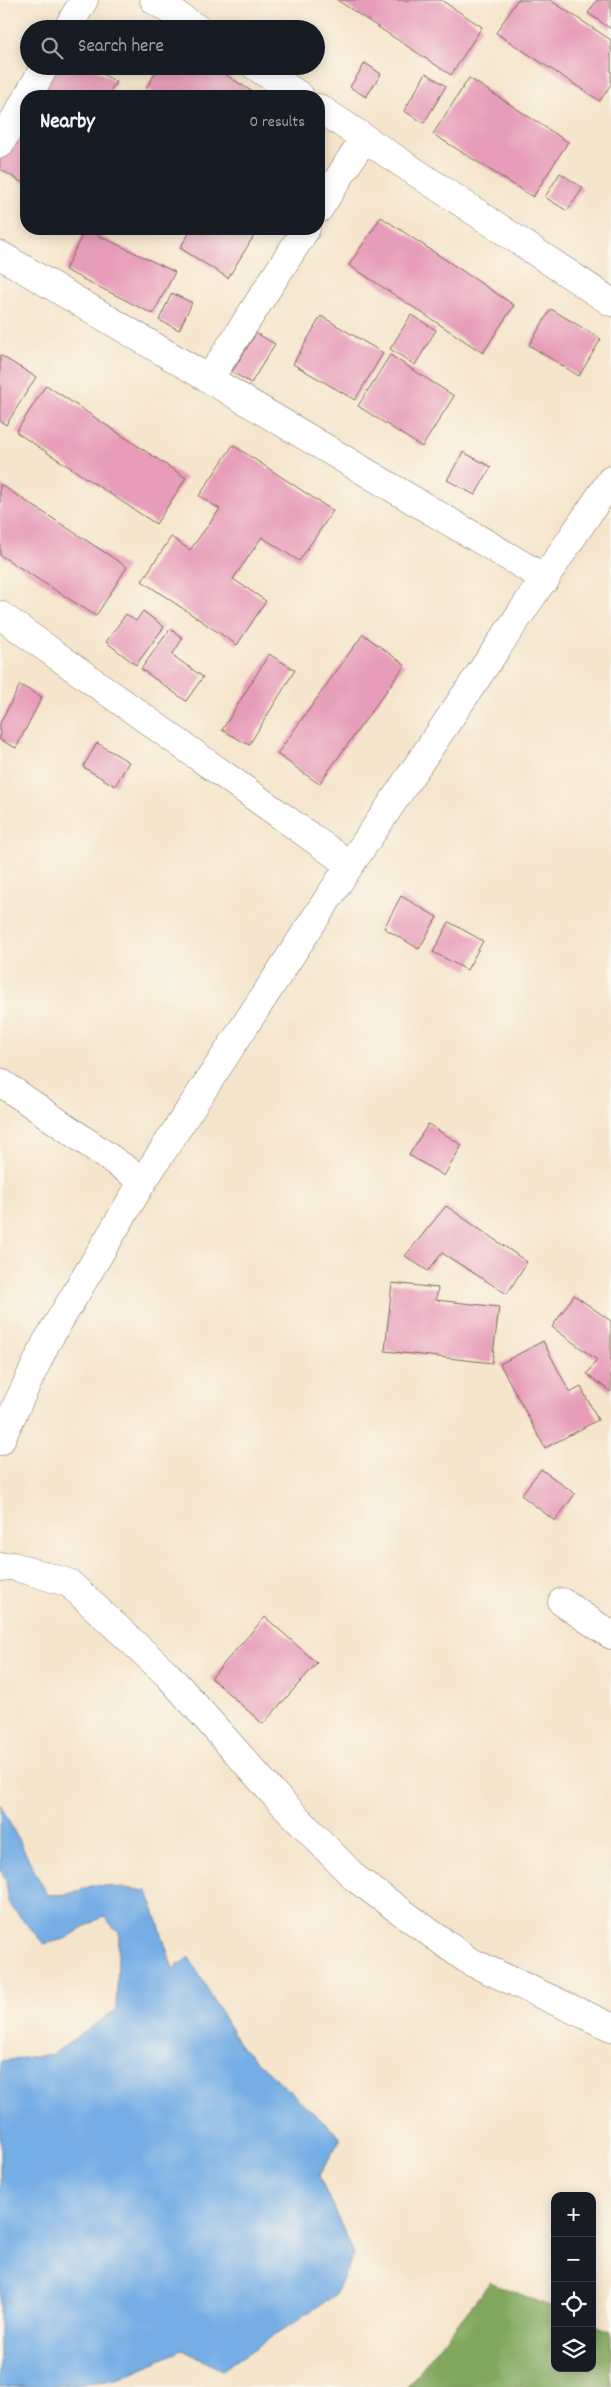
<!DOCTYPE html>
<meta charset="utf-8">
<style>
:root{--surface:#171b24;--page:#242831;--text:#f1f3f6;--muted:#9ea1a6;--line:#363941}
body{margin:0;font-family:Dekko,sans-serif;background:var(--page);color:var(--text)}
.controls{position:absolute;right:15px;bottom:15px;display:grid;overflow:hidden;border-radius:10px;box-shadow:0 2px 12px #0003}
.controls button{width:45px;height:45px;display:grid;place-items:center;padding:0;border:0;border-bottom:1px solid var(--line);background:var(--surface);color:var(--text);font:25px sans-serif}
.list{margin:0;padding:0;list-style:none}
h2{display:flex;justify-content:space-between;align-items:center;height:65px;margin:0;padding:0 20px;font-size:21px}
h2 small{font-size:16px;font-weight:400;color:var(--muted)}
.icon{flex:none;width:28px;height:28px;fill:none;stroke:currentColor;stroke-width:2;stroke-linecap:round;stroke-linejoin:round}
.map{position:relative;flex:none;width:611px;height:2387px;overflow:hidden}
.search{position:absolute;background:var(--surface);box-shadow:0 2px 12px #0003;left:20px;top:20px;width:305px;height:55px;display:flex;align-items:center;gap:12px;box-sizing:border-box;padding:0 18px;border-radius:28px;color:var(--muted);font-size:19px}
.panel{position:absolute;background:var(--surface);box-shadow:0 2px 12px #0003;left:20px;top:90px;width:305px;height:145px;border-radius:20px}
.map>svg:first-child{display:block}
.forest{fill:#80a75d;stroke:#5e683e}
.water{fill:#75ade5;stroke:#586c82}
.building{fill:#e79db9}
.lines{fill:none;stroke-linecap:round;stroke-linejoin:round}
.minor-casing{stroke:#7c6b5b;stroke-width:29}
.minor{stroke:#fff;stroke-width:28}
</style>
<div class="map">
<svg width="611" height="2387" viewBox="0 0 611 2387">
<rect width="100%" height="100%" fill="#fbf7ec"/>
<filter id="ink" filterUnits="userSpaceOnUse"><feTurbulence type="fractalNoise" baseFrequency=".02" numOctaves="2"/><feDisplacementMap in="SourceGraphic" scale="10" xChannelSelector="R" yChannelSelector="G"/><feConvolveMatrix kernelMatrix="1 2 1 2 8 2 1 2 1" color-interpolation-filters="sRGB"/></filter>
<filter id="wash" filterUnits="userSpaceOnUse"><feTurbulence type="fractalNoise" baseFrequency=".0096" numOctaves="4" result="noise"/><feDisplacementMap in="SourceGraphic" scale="20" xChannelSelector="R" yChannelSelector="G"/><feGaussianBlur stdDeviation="1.12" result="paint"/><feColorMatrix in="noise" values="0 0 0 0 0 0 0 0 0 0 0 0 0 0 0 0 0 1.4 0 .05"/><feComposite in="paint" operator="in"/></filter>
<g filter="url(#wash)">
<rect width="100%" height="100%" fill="#f5e5cc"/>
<path class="forest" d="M490,2282L555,2308V2368H592V2324L611,2331V2387H407Z"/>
<path class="water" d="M0,1804L47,1895L68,1894L95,1885L148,1891L173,1969L189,1957L241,2047L341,2138L319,2176L354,2254L335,2295L222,2370L183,2350L115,2380L48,2387H0V2061L53,2054L116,2010L119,1933L103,1916L65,1939L44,1944L8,1903L6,1879L0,1869Z"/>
<g id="blocks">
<path class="building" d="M337,0H441L482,27L451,75Z
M517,0H550L611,40V84L600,101L496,33Z
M597,0H611V29L588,13Z
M365,63L381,74L366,97L350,87Z
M53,66H90L116,82L107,96H35Z
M160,66H212L259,96H159L146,88Z
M426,73L446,86L424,123L404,111Z
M469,78L568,142L533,197L433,134Z
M26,112V185L0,169V156Z
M560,173L583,188L567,211L545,197Z
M381,217L514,305L483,353L349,265Z
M85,229L175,272L153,314L65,270Z
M192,229H258L228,278L180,248Z
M172,293L192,303L179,330L159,320Z
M551,309L601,339L579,376L529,345Z
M411,315L436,330L415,365L390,349Z
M321,316L383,353L355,400L293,364Z
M256,333L275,344L251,383L232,372Z
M0,355L36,377L6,425L0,421Z
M390,355L454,396L422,447L358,406Z
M46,385L186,478L156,524L16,432Z
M233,445L333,511L299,561L262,537L233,579L266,601L237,645L142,581L171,537L190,550L220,509L199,496Z
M463,452L491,467L475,495L447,480Z
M0,484L127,567L96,616L0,555Z
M143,611L164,627L136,665L106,642L126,614L136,621Z
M170,629L183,638L172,655L203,677L186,701L141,669Z
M363,634L405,665L319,784L277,754Z
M269,654L295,670L249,745L222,730Z
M20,685L42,697L16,748L0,740V723Z
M97,743L129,762L115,786L83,767Z
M401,896L437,917L419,949L384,928Z
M449,922L483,941L467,970L433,952Z
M428,1124L462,1145L444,1176L409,1155Z
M446,1206L527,1262L507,1294L442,1253L428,1271L405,1256Z
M392,1283L438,1288L436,1300L499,1307L492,1363L385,1351Z
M574,1295L611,1321V1392L587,1374L597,1360L552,1327Z
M543,1341L570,1393L581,1387L598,1420L545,1448L500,1364Z
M541,1469L575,1494L555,1521L521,1495Z
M265,1617L317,1663L263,1724L211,1678Z"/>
</g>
</g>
<g filter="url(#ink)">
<use href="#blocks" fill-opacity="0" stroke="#7c6b5b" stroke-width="1"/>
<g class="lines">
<g class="minor-casing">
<path id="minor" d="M154,0L198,29
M67,29L84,0
M255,66L300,96
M28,96L45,66
M319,108L611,302
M0,144L26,99
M319,209L364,138
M0,255L546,579
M209,379L306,229
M0,615L350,865
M0,1082L143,1181
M0,1441L46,1343L143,1181L350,865L611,480
M0,1567L13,1566L69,1583L168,1675L271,1791L355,1878L469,1961L611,2027
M562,1602L611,1635"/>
</g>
<use href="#minor" class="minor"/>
</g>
</g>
</svg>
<div class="controls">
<button>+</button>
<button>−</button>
<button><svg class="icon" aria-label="locate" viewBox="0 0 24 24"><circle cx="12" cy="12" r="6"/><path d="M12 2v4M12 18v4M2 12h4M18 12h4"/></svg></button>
<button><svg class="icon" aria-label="layers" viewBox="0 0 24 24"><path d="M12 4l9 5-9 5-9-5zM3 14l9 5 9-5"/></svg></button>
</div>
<div class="search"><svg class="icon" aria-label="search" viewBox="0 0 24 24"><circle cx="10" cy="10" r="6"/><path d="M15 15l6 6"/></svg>Search here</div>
<section class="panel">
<h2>Nearby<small>0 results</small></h2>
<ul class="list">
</ul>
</section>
</div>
